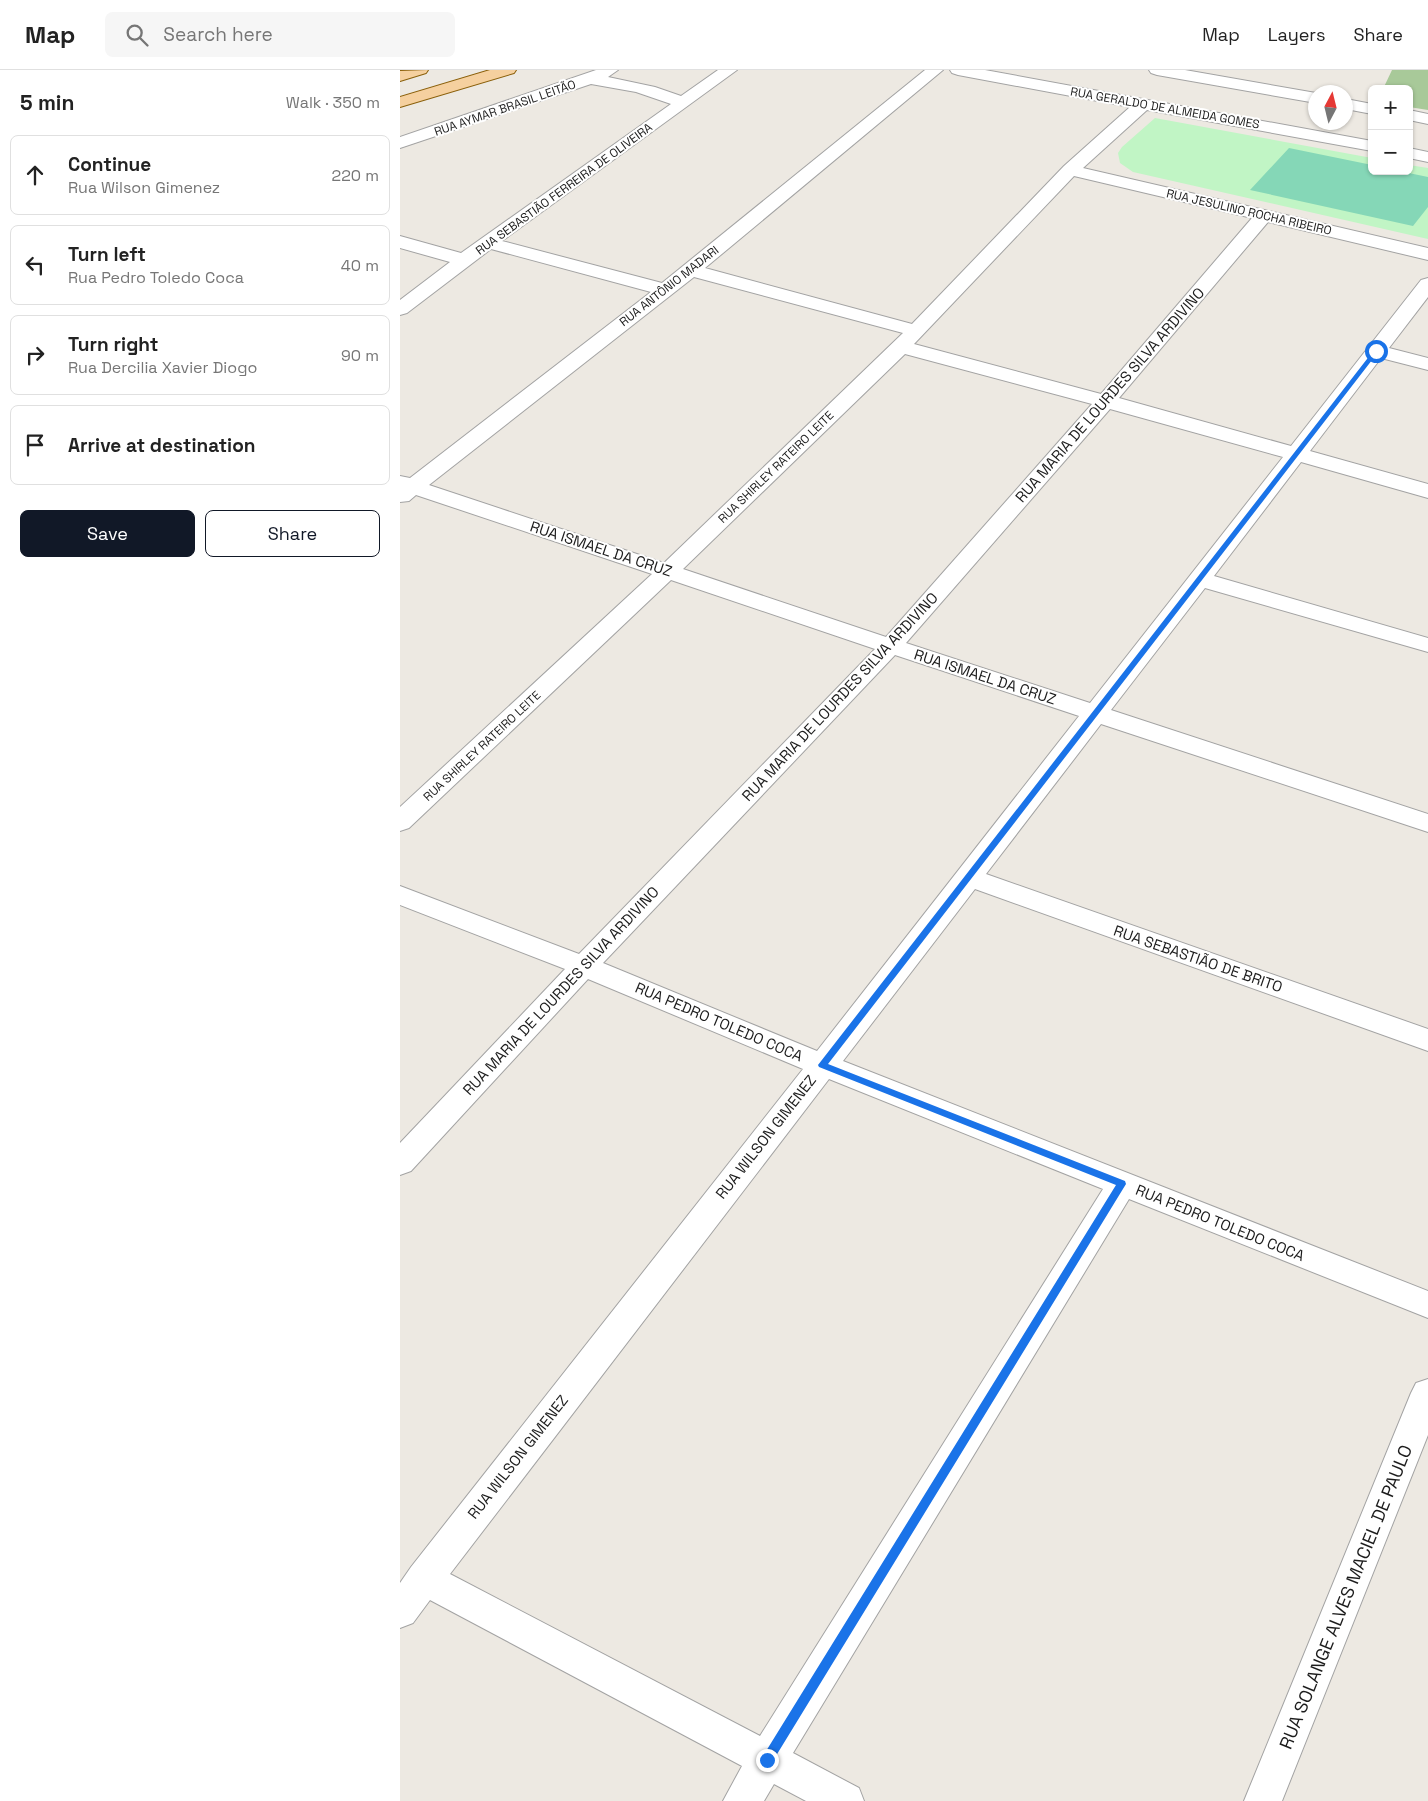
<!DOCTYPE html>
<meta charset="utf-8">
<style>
:root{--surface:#fff;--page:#f6f6f6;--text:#222;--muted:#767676;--line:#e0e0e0;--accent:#111827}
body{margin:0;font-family:"Space Grotesk",sans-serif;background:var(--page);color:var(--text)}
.controls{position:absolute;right:15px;top:15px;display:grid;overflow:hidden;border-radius:8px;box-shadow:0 1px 4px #0004}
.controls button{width:45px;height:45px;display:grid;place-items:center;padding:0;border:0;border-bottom:1px solid var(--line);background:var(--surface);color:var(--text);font:25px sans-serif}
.compass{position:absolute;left:908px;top:15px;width:45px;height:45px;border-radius:50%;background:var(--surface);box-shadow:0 1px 4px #0004;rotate:7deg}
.stop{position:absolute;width:15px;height:15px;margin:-11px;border:4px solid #1a73e8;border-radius:50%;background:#fff}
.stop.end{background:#1a73e8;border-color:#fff;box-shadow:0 1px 5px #0008}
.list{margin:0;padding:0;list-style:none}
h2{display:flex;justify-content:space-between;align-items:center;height:65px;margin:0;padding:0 20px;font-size:21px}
h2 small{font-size:16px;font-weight:400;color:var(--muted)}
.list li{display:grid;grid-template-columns:32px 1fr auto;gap:15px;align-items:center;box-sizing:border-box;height:80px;margin:0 10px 10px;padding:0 10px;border:1px solid var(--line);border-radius:8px}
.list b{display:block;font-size:19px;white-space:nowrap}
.list p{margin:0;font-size:16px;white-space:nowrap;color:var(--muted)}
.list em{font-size:16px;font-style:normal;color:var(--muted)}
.actions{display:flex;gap:10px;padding:15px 20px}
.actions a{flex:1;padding:11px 0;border:1px solid var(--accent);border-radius:8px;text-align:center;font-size:18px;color:var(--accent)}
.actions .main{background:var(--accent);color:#fff}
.icon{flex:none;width:28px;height:28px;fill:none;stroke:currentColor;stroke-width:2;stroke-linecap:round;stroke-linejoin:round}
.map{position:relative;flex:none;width:1028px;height:1731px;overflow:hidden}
header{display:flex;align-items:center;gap:30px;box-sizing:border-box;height:70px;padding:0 25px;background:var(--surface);border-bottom:1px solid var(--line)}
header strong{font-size:24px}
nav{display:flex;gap:28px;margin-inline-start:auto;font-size:18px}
.search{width:350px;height:45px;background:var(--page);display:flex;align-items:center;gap:12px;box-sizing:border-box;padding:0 18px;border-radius:8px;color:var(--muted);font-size:19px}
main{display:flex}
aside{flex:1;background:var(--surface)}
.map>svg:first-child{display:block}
.forest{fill:#a8c999}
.park{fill:#c1f5c5}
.pitch{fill:#85d7b7}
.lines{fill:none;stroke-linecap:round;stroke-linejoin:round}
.minor-casing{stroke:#a3a3a3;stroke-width:2}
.major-casing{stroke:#8a5f0a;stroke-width:2}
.minor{fill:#fff;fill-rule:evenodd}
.major{fill:#f5d09f;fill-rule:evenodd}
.route{fill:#1a73e8}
.labels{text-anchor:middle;stroke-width:4;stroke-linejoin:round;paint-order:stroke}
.far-street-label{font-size:12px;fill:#1c1c1c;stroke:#fff}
.street-label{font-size:15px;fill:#1c1c1c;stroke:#fff}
.near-street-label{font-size:18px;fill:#1c1c1c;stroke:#fff}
</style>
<header>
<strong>Map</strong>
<div class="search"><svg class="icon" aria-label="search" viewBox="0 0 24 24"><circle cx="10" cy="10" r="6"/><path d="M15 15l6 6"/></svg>Search here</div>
<nav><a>Map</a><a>Layers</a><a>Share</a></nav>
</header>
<main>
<aside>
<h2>5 min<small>Walk · 350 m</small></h2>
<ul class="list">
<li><svg class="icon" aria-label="ahead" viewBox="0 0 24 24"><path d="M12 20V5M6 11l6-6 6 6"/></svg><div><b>Continue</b><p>Rua Wilson Gimenez</p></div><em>220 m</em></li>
<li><svg class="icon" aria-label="left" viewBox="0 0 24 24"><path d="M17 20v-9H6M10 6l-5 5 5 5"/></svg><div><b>Turn left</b><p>Rua Pedro Toledo Coca</p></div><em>40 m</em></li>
<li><svg class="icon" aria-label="right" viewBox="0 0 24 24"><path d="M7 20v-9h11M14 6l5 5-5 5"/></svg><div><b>Turn right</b><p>Rua Dercilia Xavier Diogo</p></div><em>90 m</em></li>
<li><svg class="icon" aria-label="arrive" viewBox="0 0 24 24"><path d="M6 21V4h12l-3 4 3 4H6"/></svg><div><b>Arrive at destination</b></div></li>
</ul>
<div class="actions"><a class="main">Save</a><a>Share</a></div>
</aside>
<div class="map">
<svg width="1028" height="1731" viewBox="0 0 1028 1731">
<rect width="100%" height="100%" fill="#ede9e2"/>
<path class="forest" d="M992,0H1028V40L1009,37V19H983Z"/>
<path class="park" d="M755,48L972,88V101H1009V95L1028,98V169L733,102L720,93L718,83L722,77Z"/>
<path class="pitch" d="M889,78L972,95V101H999L1028,107V137L1013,156L850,120Z"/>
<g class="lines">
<g class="minor-casing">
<path id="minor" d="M196,0H218L208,7L255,17L281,26L318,0H337L102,171L262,213L525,0H543L305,198L512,254L664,96L730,37L558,5L552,3L550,0H585L972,71V81L747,40L683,98L1028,178V190L868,152L719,328L891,376L1021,210L1028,208V227L989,278L1028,288V300L981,288L910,381L1028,414V428L901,392L814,506L1028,568V582L805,518L711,640L1028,744V762L701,654L586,804L1028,959V981L575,819L443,991L1028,1221V1248L729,1129L393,1683L459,1718L464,1731H406L374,1714L364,1731H323L342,1696L30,1530L13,1553L0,1558V1513L11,1497L403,999L188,909L11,1101L0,1105V1073L165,899L0,835V816L179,884L475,579L271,510L9,758L0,761V737L252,504L16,425L9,431L0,432V406L10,408L251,222L91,179L7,243L0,245V230L50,192L0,178V166L61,183L271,34L236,22L191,14L0,78V67ZM674,106L852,148L701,324L514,274ZM294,207L503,263L264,493L29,415ZM505,284L692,334L486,567L283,499ZM710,339L883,387L690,633L506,573ZM495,585L679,646L417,981L203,893ZM429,1009L703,1119L360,1666L50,1504Z
M749,0H785L916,23V33L757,5L751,3Z
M946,29L972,34V44L946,39Z
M1009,40L1028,44V54L1009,50Z
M1009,78L1028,82V92L1009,88Z
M1028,1309V1365L882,1731H844L1011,1323L1016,1313Z"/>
</g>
<g class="major-casing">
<path id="major" d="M28,0L26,3L0,11V1Z
M90,0H116L114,3L0,37V27Z"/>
</g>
<use href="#minor" class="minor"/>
<use href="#major" class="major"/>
</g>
<path class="route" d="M974,280L979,281L428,994L725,1111L726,1114L371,1694L367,1696L363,1694L361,1690L363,1686L716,1115L419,997L418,995Z"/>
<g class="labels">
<g class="far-street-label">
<text transform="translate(105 38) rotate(-19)" y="4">RUA AYMAR BRASIL LEITÃO</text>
<text transform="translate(765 38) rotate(10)" y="4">RUA GERALDO DE ALMEIDA GOMES</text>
<text transform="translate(164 119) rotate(-36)" y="4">RUA SEBASTIÃO FERREIRA DE OLIVEIRA</text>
<text transform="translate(849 142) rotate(13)" y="4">RUA JESULINO ROCHA RIBEIRO</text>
<text transform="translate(269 216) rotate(-38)" y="4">RUA ANTÔNIO MADARI</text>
<text transform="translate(376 397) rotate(-44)" y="4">RUA SHIRLEY RATEIRO LEITE</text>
<text transform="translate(82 676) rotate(-43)" y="4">RUA SHIRLEY RATEIRO LEITE</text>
</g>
<g class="street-label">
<text transform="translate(710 325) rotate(-49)" y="5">RUA MARIA DE LOURDES SILVA ARDIVINO</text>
<text transform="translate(201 479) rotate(18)" y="5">RUA ISMAEL DA CRUZ</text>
<text transform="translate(585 607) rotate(18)" y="5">RUA ISMAEL DA CRUZ</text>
<text transform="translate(440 627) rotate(-47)" y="5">RUA MARIA DE LOURDES SILVA ARDIVINO</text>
<text transform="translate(798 889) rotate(19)" y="5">RUA SEBASTIÃO DE BRITO</text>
<text transform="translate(161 921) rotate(-47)" y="5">RUA MARIA DE LOURDES SILVA ARDIVINO</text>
<text transform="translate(319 952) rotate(23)" y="5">RUA PEDRO TOLEDO COCA</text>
<text transform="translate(366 1067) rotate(-52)" y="5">RUA WILSON GIMENEZ</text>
<text transform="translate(820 1153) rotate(22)" y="5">RUA PEDRO TOLEDO COCA</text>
<text transform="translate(118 1387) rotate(-52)" y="5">RUA WILSON GIMENEZ</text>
</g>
<g class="near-street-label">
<text transform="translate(946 1527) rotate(-68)" y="6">RUA SOLANGE ALVES MACIEL DE PAULO</text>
</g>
</g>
</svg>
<div class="controls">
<button>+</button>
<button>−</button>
</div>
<svg class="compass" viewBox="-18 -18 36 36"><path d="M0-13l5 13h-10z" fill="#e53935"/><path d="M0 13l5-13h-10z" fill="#767676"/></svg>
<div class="stop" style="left:976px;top:281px"></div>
<div class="stop end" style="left:367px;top:1690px"></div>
</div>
</main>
